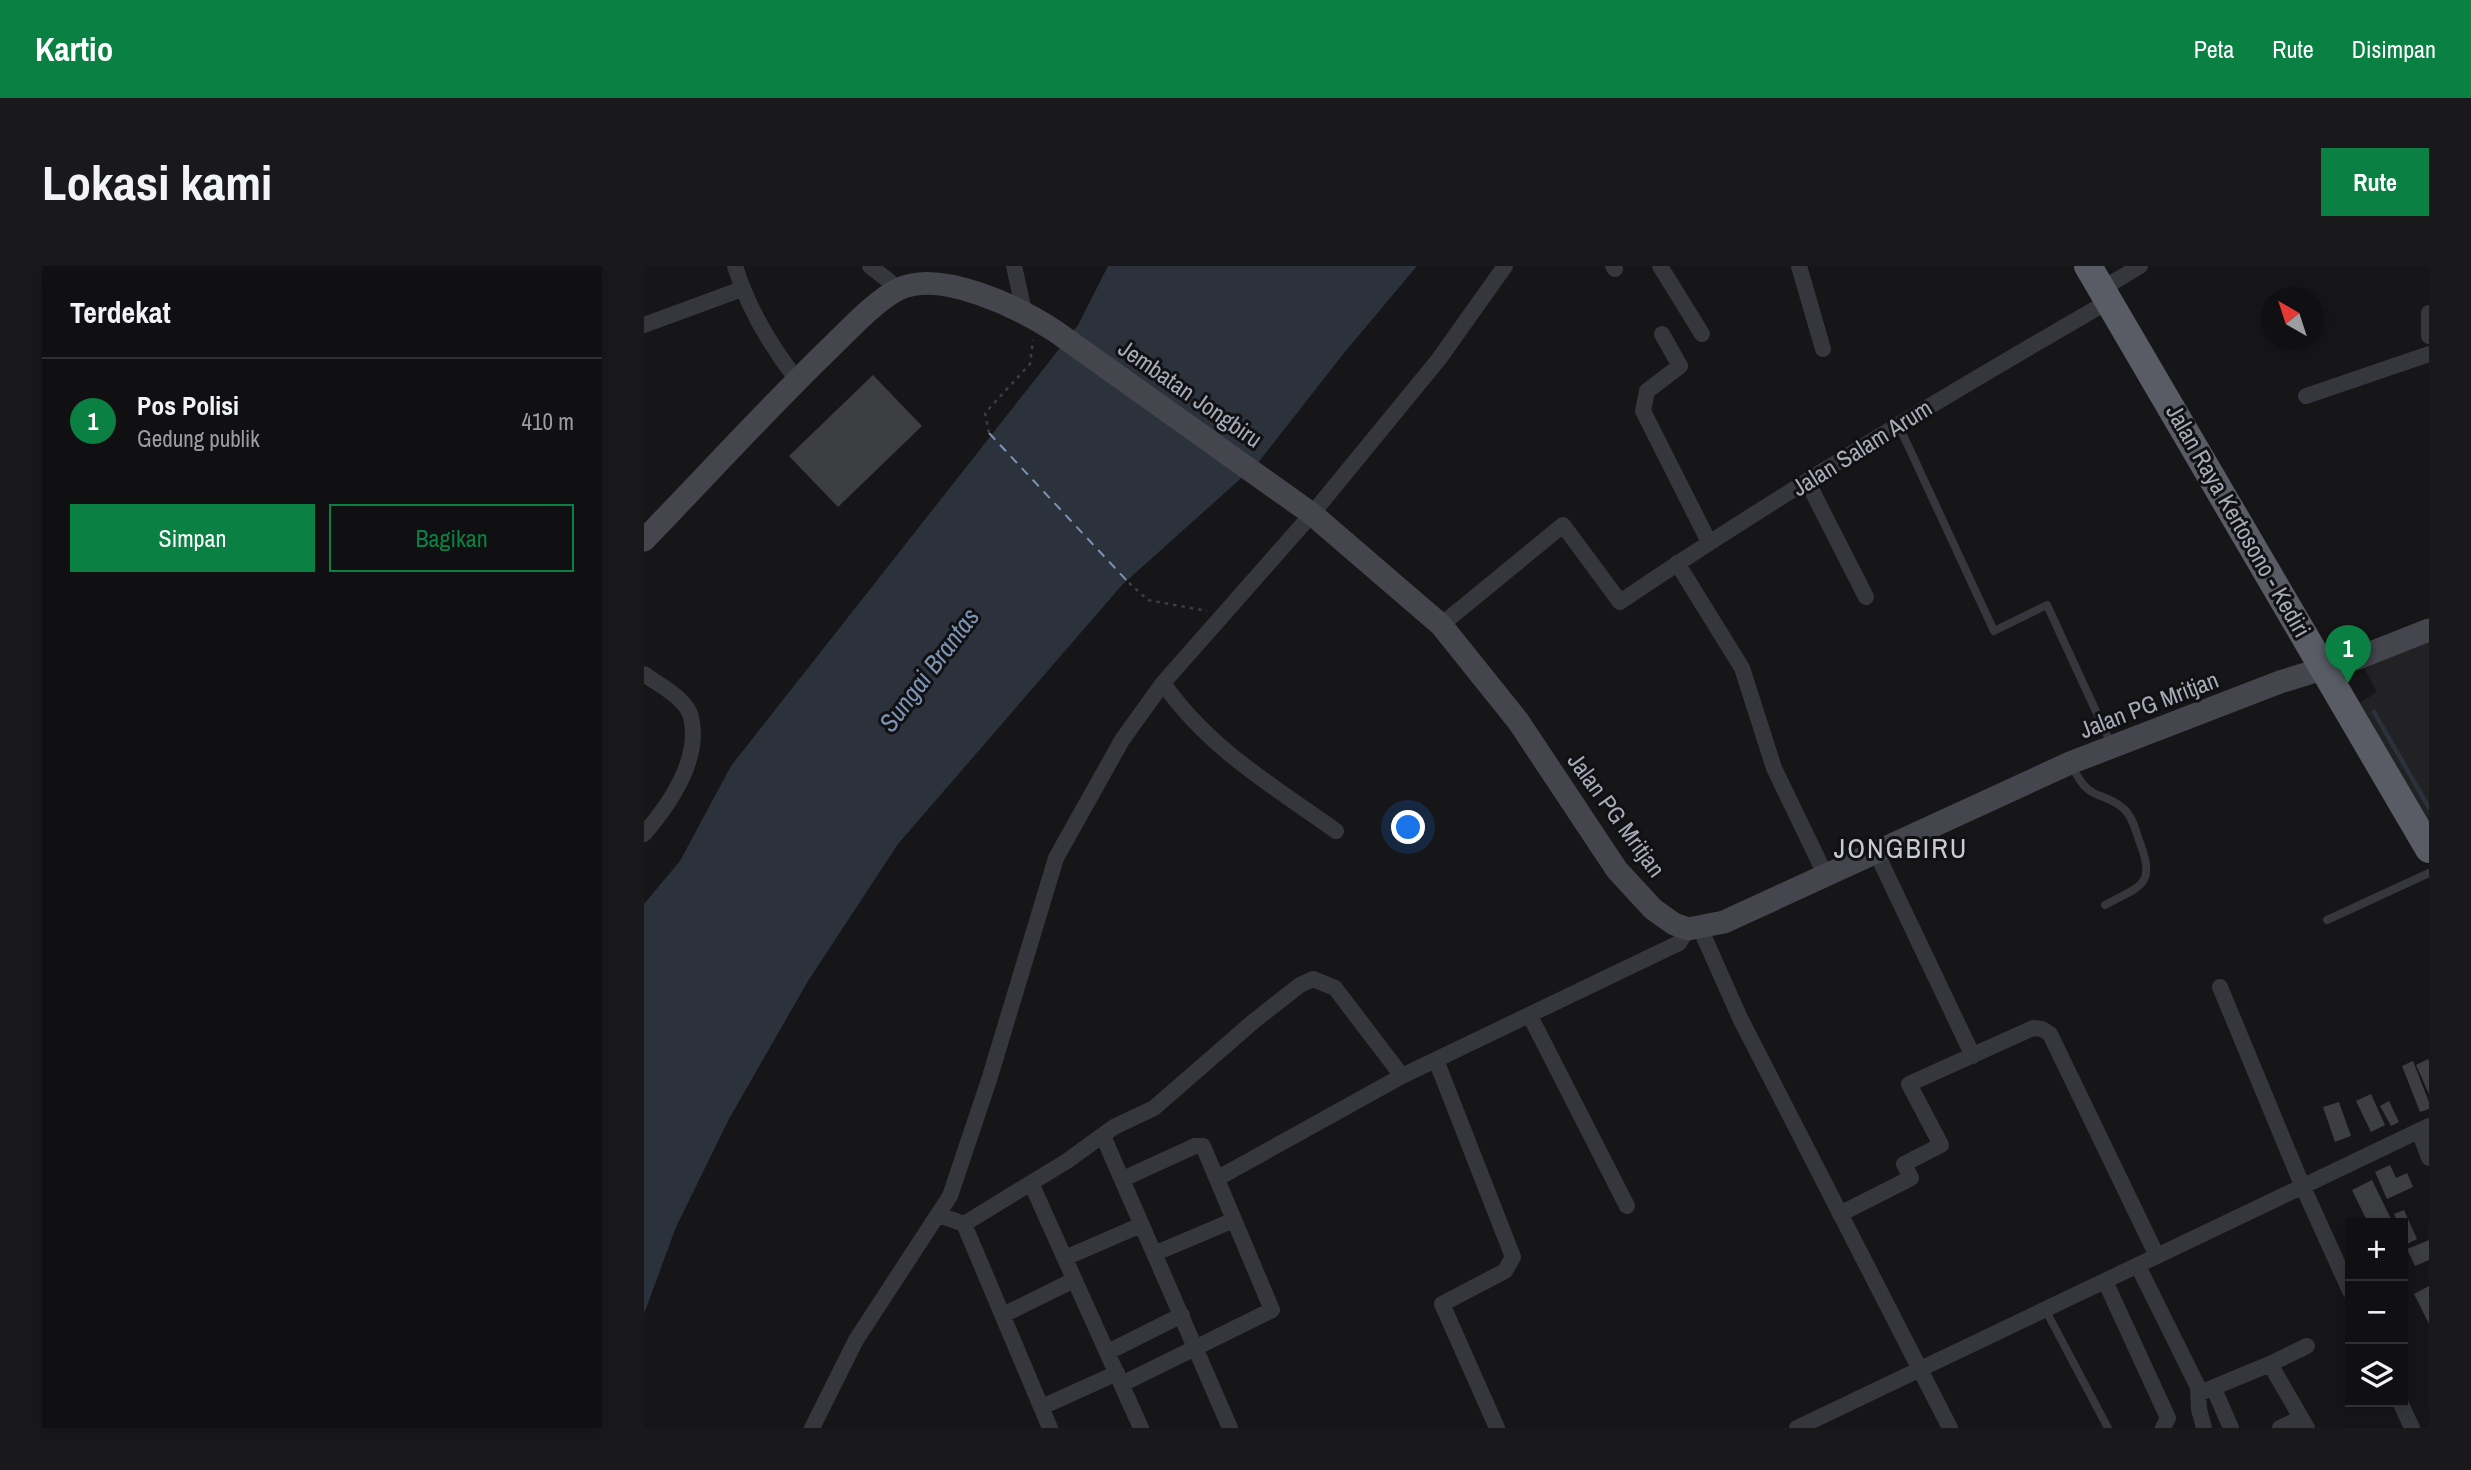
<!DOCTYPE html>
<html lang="id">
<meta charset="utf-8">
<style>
:root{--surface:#101012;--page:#19191b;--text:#f1f3f6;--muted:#9c9d9f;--line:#303032;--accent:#0b8043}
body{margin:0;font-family:"Archivo Narrow",sans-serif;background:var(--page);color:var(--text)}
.controls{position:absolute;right:21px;bottom:21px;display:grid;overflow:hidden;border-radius:0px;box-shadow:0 4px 18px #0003}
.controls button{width:63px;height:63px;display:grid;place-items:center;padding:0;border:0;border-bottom:2px solid var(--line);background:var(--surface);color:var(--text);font:35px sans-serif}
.compass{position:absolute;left:1617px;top:21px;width:63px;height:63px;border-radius:50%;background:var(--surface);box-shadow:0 4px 18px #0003;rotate:321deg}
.you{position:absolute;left:765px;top:562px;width:24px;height:24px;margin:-18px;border:5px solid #fff;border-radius:50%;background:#1a73e8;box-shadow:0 0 0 10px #1a73e833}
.badge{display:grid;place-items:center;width:46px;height:46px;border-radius:50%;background:var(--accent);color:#fff;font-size:23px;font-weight:700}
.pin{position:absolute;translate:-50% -58px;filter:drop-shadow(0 2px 4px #0008)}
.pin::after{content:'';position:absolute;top:37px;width:24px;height:21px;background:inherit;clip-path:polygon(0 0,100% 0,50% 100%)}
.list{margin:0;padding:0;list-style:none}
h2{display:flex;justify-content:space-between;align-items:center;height:91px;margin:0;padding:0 28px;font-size:30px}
h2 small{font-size:23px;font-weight:400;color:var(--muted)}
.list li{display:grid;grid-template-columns:46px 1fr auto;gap:21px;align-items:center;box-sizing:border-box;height:126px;padding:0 28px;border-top:2px solid var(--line)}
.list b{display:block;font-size:26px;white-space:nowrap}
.list p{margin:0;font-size:23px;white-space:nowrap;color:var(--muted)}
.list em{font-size:23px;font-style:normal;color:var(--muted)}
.actions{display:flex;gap:14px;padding:21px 28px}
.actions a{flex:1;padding:16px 0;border:2px solid var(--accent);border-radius:0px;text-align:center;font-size:24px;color:var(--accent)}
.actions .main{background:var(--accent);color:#fff}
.icon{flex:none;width:38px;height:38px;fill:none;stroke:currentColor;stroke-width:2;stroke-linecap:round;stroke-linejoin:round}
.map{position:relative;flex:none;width:1785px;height:1162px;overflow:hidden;border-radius:0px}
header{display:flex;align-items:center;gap:42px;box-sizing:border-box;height:98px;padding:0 35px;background:var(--accent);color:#fff}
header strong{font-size:33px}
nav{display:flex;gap:38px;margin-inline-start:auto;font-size:24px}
.intro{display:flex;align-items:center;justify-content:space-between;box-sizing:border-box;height:168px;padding:0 42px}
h1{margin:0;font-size:49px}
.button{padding:18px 32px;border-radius:0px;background:var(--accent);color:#fff;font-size:24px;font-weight:700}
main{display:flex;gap:42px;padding:0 42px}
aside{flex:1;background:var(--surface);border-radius:0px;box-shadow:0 4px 18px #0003}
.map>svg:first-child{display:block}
.built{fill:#222225}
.water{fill:#2b323c}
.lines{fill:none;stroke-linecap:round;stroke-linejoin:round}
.stream{stroke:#2b323c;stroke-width:4.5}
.ferry{stroke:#7c93b5;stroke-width:2;stroke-dasharray:9 7;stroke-linecap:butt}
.building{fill:#3d3e42}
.path{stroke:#3c3e44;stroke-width:2.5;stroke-dasharray:3.5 5;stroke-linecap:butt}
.service{stroke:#36373d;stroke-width:8}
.minor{stroke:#36373d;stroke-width:16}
.secondary{stroke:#44454d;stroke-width:23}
.trunk{stroke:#5a5c65;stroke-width:28}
.labels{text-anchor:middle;stroke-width:6;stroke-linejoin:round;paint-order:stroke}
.street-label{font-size:24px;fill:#a7aab8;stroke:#111113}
.water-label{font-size:26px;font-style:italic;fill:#7c93b5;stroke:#111113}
.quarter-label{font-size:28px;letter-spacing:2px;fill:#c8cad4;stroke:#111113}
</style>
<header>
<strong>Kartio</strong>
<nav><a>Peta</a><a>Rute</a><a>Disimpan</a></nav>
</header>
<div class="intro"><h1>Lokasi kami</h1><a class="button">Rute</a></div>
<main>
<aside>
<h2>Terdekat<small></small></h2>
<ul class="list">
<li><span class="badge">1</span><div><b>Pos Polisi</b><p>Gedung publik</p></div><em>410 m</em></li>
</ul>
<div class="actions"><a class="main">Simpan</a><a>Bagikan</a></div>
</aside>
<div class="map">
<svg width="1785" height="1162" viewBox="0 0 1785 1162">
<rect width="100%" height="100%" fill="#161618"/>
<path class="built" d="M1785,369V557L1716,437L1733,426L1716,395Z"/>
<path class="water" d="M464,0H773L700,87L613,198L478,319L254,578L164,715L85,853L32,961L0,1048V638L36,595L87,500L434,59Z"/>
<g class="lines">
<path class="stream" d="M1730,446L1785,542"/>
<path class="ferry" d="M345,167L485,317"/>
</g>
<path class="building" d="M229,109L278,160L194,241L145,190Z
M1784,793L1785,795V828L1772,799Z
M1769,795L1785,836V843L1776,846L1758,800Z
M1727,828L1741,859L1727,866L1712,835Z
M1745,835L1755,856L1747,860L1736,840Z
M1695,836L1707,870L1691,876L1679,841Z
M1746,899L1752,912L1763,907L1769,921L1743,933L1731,906Z
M1728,914L1749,957H1724L1708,924Z
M1760,944L1773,973L1763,978L1759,957H1754L1750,948Z
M1785,974V994L1771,1000L1763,983Z
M1785,1020V1058L1770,1028Z"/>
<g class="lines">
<path class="path" d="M345,167L341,147L386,98L389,74
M485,317L504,334L563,345"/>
<path class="service" d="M1254,158L1350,365L1403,339L1468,480
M1428,500C1446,538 1457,523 1480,543C1489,551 1492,566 1496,577C1513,620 1495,620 1461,639
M1683,654L1785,607
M1401,1043L1464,1162"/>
<path class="minor" d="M91,0C104,43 126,79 153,114
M226,0L255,23
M370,0L380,45
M969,0L971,3
M1016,0L1058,68
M1155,0L1179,83
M1458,23L1496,0
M1785,47V70
M0,59L98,23
M1018,68L1036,100L1003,125L999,145L1065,276
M1662,130L1785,88
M1164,217L1222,331
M1033,297L1098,402L1130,502L1181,608
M797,359L919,259L976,336C1134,229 1299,131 1465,35
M0,408C15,419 42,432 47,451C57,493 25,539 0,568
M519,417C564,482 629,520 692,565
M1232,586L1329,790
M1056,662L1096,752L1306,1162
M1576,721L1658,919L1706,1025
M886,750L983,940
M792,794L869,991L861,1005L798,1038L853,1162
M1775,865L1785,892
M459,870L586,1162
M574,912L758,810
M387,917L497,1162
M1196,948L1267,912L1260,898L1297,879L1265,818L1389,762L1398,763L1406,768L1513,990
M295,949L320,958L406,1162
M320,958L423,895L470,861L510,842L610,755L656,719L669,713L691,722L758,810L1035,677L1044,663
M512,987L590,954
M421,992L497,959
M1494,1000L1554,1121L1555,1143L1560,1162
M1461,1015L1524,1152L1519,1162
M359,1049L430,1014
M464,1086L538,1049
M1626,1098L1663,1080
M478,1118L628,1044L559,880H551L479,913
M1570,1123L1587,1162
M1556,1127L1626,1098L1663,1162
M1756,1136L1768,1162
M398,1141L473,1107
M168,1162L212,1074L306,930L345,814L412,592L478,474L519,417L668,248L795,93L861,0
M1153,1162L1785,860
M1636,1162L1657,1152"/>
<path class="secondary" d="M0,274C62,210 122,144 186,82C205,64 232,34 255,23C297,3 376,42 411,65L668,248L797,359L874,455L973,604L1009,643L1030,658L1044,663L1080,656L1426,497L1636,416L1714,392L1785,364"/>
<path class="trunk" d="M1444,0L1785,583"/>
</g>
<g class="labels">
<g class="street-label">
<text transform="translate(546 128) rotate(35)" y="8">Jembatan Jongbiru</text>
<text transform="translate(1218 182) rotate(-32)" y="8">Jalan Salam Arum</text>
<text transform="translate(1594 255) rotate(60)" y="8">Jalan Raya Kertosono - Kediri</text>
<text transform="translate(1505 439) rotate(-21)" y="8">Jalan PG Mritjan</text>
<text transform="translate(972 549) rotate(54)" y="8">Jalan PG Mritjan</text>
</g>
<g class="water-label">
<text transform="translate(285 404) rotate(-53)" y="9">Sungai Brantas</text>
</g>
<g class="quarter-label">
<text x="1257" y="592">JONGBIRU</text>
</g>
</g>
</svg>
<div class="controls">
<button>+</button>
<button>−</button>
<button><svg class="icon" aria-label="layers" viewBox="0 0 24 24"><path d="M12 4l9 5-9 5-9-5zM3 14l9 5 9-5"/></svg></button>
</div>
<svg class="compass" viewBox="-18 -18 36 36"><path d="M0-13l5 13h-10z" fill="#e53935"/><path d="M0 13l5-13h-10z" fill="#9c9d9f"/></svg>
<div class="you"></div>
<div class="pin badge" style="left:1704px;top:417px">1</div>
</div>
</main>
